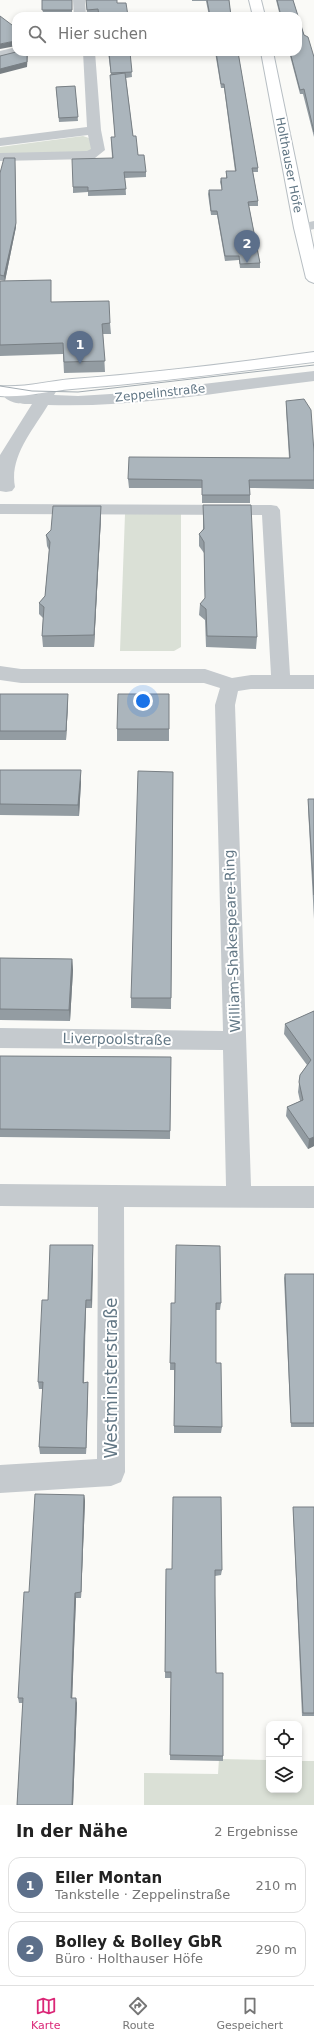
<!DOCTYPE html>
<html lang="de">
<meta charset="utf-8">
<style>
:root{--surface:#fff;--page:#f6f6f6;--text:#222;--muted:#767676;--line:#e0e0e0;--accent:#db2777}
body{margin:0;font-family:"DejaVu Sans",sans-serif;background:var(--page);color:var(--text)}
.controls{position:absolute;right:12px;bottom:12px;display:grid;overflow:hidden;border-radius:8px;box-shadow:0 2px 6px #0003}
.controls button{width:36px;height:36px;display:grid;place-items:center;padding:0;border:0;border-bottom:1px solid var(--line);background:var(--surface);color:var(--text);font:20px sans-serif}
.you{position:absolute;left:143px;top:701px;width:14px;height:14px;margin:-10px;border:3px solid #fff;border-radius:50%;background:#1a73e8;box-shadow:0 0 0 6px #1a73e833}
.badge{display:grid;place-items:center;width:26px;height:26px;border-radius:50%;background:var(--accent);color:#fff;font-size:13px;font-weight:700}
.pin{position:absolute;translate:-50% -33px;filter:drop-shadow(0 1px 2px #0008)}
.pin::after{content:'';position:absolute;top:21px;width:14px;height:12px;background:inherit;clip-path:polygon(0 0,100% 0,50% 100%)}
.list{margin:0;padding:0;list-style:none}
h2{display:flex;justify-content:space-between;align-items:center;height:52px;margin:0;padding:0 16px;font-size:17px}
h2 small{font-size:13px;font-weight:400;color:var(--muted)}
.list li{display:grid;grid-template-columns:26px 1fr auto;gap:12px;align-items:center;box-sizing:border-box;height:56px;margin:0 8px 8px;padding:0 8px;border:1px solid var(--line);border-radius:12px}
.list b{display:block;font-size:15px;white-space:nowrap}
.list p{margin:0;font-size:13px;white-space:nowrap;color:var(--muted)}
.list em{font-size:13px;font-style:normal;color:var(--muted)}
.icon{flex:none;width:22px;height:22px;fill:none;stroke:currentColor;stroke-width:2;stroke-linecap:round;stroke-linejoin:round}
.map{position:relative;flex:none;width:314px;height:1805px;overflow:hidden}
.search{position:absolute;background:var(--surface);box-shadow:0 2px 6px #0003;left:12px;right:12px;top:12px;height:44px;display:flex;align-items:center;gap:10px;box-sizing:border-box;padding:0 14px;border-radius:12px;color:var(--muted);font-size:15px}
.sheet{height:180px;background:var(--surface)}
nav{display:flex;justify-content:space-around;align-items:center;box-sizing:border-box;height:56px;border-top:1px solid var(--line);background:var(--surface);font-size:11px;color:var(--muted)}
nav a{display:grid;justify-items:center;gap:2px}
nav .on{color:var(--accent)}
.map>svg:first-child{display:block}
.green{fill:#dae0d6}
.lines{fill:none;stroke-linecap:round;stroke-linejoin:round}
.secondary-casing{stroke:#b7bec3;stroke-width:2}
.street{fill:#c5cace;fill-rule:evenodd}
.secondary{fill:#fff;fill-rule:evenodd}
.tram{stroke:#a3acb2;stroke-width:1}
.wall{fill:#939ca2}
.shaded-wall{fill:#787f84}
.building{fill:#abb5bc;stroke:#787f84}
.labels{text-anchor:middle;stroke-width:4;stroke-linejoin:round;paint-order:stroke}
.far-street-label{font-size:12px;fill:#627785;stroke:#fff}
.street-label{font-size:14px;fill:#627785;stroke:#fff}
.near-street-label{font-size:17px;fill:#627785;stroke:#fff}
</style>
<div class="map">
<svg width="314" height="1805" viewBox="0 0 314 1805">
<rect width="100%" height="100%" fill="#fafaf7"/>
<path class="green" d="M83,136L92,139V150L85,153L0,155V147Z
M125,514H181V647L174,651H120Z
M219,1759L269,1760V1790H299V1761H314V1805H144V1773L218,1774Z"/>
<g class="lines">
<g class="secondary-casing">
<path id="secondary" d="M249,0H261L265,16H253Z
M261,52H273L314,250V283L309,281L306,278L294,228Z
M314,352V362C234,372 153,383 72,389C48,391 24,398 0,396V386C24,388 48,381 72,379C153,373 234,363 314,352Z"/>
</g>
<path class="street" d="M73,0H85L86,16H74Z
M16,47V52H22L20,54L0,59V51Z
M83,52H95L101,130L105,150L95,158L90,159L0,161V153L87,151L91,149L88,135L0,146V138L87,127Z
M314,221V229L301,232L296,231L294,228L296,225Z
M314,371V381C226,391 137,408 48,405C33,430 9,457 15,487L12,491L6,492L0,491V455L32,404C19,404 8,404 0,392L2,389L8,387L22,394L38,395L43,387L49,385L55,387L57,390L54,395L78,396L127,393Z
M0,504L271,505L277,506L280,510L290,675H314V689H251L238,691L235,705L251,1186H314V1208L124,1207L125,1472L121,1482L111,1486L0,1493V1465L97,1459L98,1207L0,1206V1184L226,1186L223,1050L0,1048V1028L223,1031L215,705L220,688L204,683H21L0,680V666L21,669H205L232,678L251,675H271L262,515L3,514H0Z"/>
<use href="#secondary" class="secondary"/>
<path class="tram" d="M0,386L32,391L78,392L314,365"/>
</g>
<path class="wall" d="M42,0H72V15L43,14Z
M86,0L117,3L128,16H99L98,14H87Z
M192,0H229L231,16H209L206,1H192Z
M276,0H293L304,35L314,57V137L303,94H300L289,52H298V16H280Z
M108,52H130L132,77L126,78L133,136L138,155L146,172V177L125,178L126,195L88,196V192L73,193V187L112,158L111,137H115L110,80V75H111Z
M215,52H238L258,168V172H253L258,201V206H249L260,263V268H240L239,260L225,261L217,215H211L208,194L209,190H222L220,182L221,178H226V171H235L224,88H221Z
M75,86L78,121L59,122L56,87Z
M15,162L16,227L5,281L0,280V173Z
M0,281L51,291V302L110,323L111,334H103L105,372L64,373L63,354L0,356Z
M286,401L314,452V489L250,488V503H202V488H129L128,479L289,458L286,409Z
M203,505L257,637L256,649L206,647L205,620L199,615L200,604L205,599L204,553L199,546V534L203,529Z
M101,517L94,647H43L42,636L43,618L39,614V603L45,596L49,550L47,546L46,535Z
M0,694L68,703L66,740H0Z
M169,694V741H117V729Z
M0,770L81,782L79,816L0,815Z
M173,772L171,1009L131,1008V998Z
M308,799H314V919L308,808Z
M0,958L72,959L73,970L70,1021L0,1020Z
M314,1011V1146L308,1149L286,1116L287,1107L300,1101L298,1092L300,1075L307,1065L284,1034L285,1024Z
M0,1056L171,1057L170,1139L0,1137Z
M93,1252L92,1308H86L85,1348L84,1383L88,1382V1389L86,1454H40L39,1447L43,1389H39L38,1382L48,1300Z
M285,1274H314V1427H291L284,1278Z
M171,1303H221L220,1310H216V1363L222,1427L221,1433H174V1370H170Z
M84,1495L85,1501L81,1598H76L72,1698L77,1703L73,1805H17L23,1703H19L18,1698L29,1592Z
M293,1507H314V1716H302L293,1510Z
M166,1569L222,1570L221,1575L215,1576L216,1673L223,1756V1761L170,1760L171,1678H165Z"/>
<path class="shaded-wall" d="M15,41L16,46L0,49V44Z
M28,52L27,67L0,74V69Z
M15,162L16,227L5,281L4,276Z
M101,506V517L94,647V635Z
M68,694V703L66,740V731Z
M81,770V782L79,816L78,805Z
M72,959L73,970L70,1021L69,1010Z
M314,1137V1146L308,1149L309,1139Z
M93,1245V1252L92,1308L91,1300Z
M86,1300V1308L83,1390V1383Z
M88,1382V1389L86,1454V1448Z
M84,1495L85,1501L81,1598V1592Z
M75,1593L76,1598L72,1703L71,1698Z
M76,1698L77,1703L73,1805H72Z"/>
<path class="building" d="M42,0H72V10H42Z
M86,0H117V3H126L128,16H99L98,9L87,10Z
M207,0H229L231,16H210Z
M277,0H293L304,35L308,37L314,57V132L304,89L300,90L290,52H298V16H281Z
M0,16L16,28V42L15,41L0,44Z
M16,52H27V62L0,69V56Z
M109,52H130L132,72L111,73Z
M216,52H238L258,168H252L258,201L248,202L260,263L240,264L239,256H225L217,211H211L209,190H222L221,178H227L226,171H236L224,84H221Z
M125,73L133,136H136L138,155H144L146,172H124L126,189L88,191V187H73L72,159L113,158L111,137H115L110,75Z
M75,86L78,117L59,118L56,87Z
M4,158H15L16,223L4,276L0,275V173Z
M51,280V302L109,301L110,323L102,324L105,361L64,362L63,343L0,345V281Z
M304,399L311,410L314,452V480H249L250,495H202V480L128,479L129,457L290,458L286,401Z
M203,505H251L257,637L207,636L206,609L200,604L205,598L204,542L199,534L204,529Z
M53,506H101L94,635L42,636L44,607L39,603L45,596L50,542L46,535L51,530Z
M0,694H68L66,731H0Z
M118,694H169V729H117Z
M0,770H81L78,805L0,804Z
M138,771L173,772L171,998H131Z
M308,799H314V895Z
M0,958L72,959L69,1010L0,1009Z
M314,1011V1137L309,1139L287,1107L303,1100L299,1082L300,1075L311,1060L285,1024Z
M0,1056L171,1057L170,1131L0,1129Z
M50,1245H93L91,1300H86L84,1341L83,1383L88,1382L86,1448L39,1447L43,1382H38L42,1300H48Z
M176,1245L220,1246L221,1303H216V1363H221L222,1427L174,1426L175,1363H170L171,1322V1303H175Z
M285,1274H314V1423H291Z
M35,1494L84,1495L81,1592L75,1593L74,1618L71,1698H76L72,1805H17L23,1698H18L24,1592H29Z
M173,1497H221L222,1570H215V1595L216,1673H223V1756L170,1755L171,1672H165L166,1569H172Z
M293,1507H314V1713H303Z"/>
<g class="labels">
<g class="far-street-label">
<text transform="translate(289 165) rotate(79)" y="4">Holthauser Höfe</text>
<text transform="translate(160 393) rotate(-6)" y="4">Zeppelinstraße</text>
</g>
<g class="street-label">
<text transform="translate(232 941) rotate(-92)" y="5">William-Shakespeare-Ring</text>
<text transform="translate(117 1039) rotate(1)" y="5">Liverpoolstraße</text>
</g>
<g class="near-street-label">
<text transform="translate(111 1378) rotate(-90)" y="6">Westminsterstraße</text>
</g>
</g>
</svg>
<div class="controls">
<button><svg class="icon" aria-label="locate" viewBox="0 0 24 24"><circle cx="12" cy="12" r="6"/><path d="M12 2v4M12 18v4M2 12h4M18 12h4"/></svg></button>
<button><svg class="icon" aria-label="layers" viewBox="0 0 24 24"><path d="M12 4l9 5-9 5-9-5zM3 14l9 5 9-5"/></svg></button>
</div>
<div class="you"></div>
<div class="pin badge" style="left:80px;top:364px;background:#5c6f8a">1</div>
<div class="pin badge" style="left:247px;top:263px;background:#5c6f8a">2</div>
<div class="search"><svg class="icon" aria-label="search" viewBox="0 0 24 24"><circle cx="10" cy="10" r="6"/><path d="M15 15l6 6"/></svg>Hier suchen</div>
</div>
<section class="sheet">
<h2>In der Nähe<small>2 Ergebnisse</small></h2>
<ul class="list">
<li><span class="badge" style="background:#5c6f8a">1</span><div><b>Eller Montan</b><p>Tankstelle · Zeppelinstraße</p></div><em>210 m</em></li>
<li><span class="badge" style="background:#5c6f8a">2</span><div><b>Bolley &amp; Bolley GbR</b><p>Büro · Holthauser Höfe</p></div><em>290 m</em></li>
</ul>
</section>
<nav>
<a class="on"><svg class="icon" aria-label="map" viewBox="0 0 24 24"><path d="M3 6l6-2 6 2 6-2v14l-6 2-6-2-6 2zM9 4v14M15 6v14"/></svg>Karte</a>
<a><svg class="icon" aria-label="directions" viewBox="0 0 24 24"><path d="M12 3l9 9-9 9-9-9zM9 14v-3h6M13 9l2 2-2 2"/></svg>Route</a>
<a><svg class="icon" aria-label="saved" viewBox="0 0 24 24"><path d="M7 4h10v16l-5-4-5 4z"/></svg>Gespeichert</a>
</nav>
